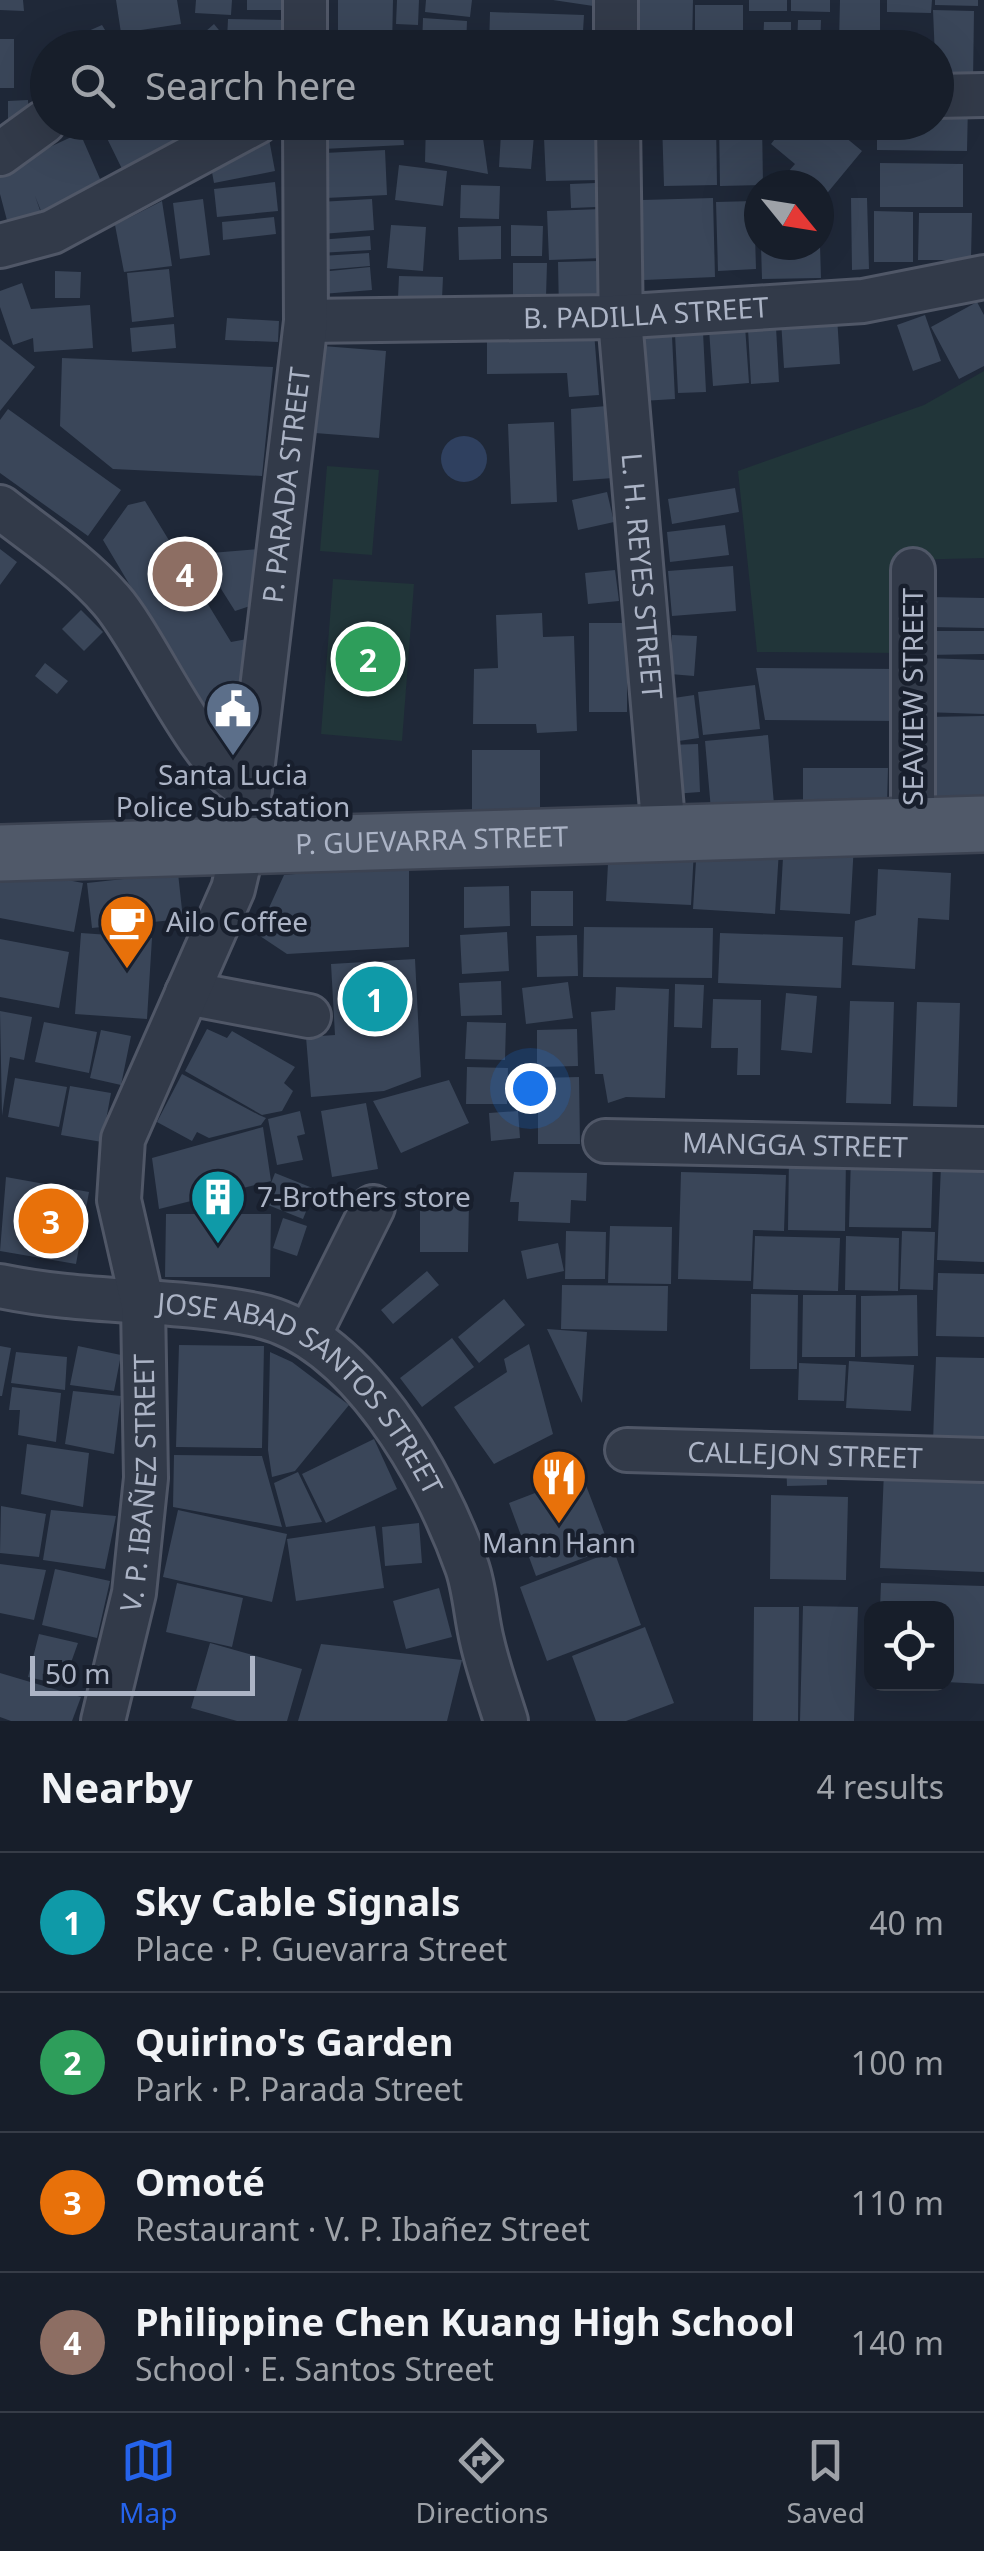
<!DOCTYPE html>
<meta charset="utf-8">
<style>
:root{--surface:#171e2a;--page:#202732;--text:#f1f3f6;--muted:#9ea2a8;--line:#363c47;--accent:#2563eb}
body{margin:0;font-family:"Noto Sans",sans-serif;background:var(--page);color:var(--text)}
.controls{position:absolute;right:30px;bottom:30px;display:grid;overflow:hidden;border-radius:20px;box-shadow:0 10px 40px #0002}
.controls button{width:90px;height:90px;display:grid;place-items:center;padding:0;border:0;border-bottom:2px solid var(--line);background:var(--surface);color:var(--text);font:50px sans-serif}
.compass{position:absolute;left:744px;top:170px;width:90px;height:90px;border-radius:50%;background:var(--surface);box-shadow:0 10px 40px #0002;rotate:120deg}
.scale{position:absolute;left:30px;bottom:25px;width:225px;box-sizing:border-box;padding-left:10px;border:5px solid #acb4c6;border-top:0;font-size:28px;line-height:35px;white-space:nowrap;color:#acb4c6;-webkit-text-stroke:8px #181f2d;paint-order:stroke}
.you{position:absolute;left:530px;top:1088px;width:35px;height:35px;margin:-25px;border:8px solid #fff;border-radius:50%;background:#1a73e8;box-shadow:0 0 0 15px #1a73e833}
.badge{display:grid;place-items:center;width:65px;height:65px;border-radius:50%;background:var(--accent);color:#fff;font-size:32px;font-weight:700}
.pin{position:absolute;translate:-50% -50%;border:5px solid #fff;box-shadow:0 2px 10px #0006}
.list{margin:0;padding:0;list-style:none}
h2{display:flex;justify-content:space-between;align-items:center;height:130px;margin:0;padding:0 40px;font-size:42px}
h2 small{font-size:32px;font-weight:400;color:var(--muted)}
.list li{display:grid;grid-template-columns:65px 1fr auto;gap:30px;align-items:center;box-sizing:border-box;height:140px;padding:0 40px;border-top:2px solid var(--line)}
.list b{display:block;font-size:38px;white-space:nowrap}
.list p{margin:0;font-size:32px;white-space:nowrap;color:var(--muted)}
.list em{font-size:32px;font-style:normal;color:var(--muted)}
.icon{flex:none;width:55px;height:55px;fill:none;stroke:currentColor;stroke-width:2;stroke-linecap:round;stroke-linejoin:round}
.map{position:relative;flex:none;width:984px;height:1721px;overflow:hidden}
.search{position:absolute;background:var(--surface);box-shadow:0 10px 40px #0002;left:30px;right:30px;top:30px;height:110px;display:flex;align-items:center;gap:25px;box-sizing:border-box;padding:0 35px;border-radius:55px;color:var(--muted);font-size:38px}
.sheet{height:690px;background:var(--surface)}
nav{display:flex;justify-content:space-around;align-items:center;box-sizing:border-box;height:140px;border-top:2px solid var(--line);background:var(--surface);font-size:28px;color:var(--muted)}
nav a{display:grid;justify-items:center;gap:5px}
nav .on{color:var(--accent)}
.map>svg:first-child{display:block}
.green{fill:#213539}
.water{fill:#2f405f}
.building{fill:#3a4659}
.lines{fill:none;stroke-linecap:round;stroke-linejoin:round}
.minor-casing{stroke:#505767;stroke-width:48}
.major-casing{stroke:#3c4352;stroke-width:60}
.minor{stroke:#323a49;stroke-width:42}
.major{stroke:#505969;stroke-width:55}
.labels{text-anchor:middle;stroke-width:9;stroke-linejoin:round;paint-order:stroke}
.street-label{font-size:28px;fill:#acb4c6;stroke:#181f2d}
.poi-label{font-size:28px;fill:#acb4c6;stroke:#181f2d}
</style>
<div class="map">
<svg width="984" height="1721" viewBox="0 0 984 1721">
<rect width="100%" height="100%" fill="#1f2838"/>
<path class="green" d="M984,371V558L906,560L907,653L757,652L738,471L924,405Z
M327,466L379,470L372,555L320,551Z
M333,579L414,584L402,741L321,734Z"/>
<path class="water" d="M441 459a23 23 0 1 1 46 0a23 23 0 1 1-46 0Z"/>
<path class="building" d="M0,0H23L24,11L0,10Z
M116,0H177L181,24L121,33Z
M196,0H232L231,15L195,13Z
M247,0H286V10H247Z
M338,0H393L392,48H338Z
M397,0H419L418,25L396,24Z
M426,0H472L470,17L425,12Z
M553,0H601L600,7Z
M639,0H693L692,48H638Z
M749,0H787V11H749Z
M791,0H830V12L791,11Z
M840,0H880V41H839Z
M887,0H932L931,13L887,12Z
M935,0H978V6L935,5Z
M695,5H743V35H695Z
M933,10L974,11L973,82H936Z
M490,12L584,15L582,48H489Z
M423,18L467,21L466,48H422Z
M228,19L285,20L284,48H187L214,24L227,40Z
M798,20H821L820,48H797Z
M764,22H791V48H763Z
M102,25L116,48H61L59,44Z
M176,35L178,48H152L151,39Z
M0,39H14V88H0Z
M695,40H740V48H695Z
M28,100L29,121L8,122V101Z
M936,103L968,104L967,151L877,150V122H936Z
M99,122H163L178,146L125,175Z
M322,122H402L404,145L323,149Z
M426,122L481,124L488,174L425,162Z
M545,122H602V135L546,136Z
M662,122H716L717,185L664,186Z
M719,122H762L763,185L720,186Z
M788,122H827L862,151L819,203V185H787L781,180L795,164L771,144Z
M80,133L104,188L43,216L35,196L42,216L9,228L0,194V170Z
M501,133L534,135L531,169L499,167Z
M599,136L600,180L546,181L544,138Z
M269,139L275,171L214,183L211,167Z
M385,150L387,195L326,198L324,153Z
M880,163L963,164V207H880Z
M399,165L447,171L443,206L395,200Z
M275,182L278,211L217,217L214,189Z
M596,183L597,207L571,208L570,184Z
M461,185L500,186L499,219L460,218Z
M713,198L715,277L644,280L642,200Z
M851,198H867L869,269L852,270Z
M203,199L210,255L180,259L173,203Z
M372,199L374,230L321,234L319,202Z
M162,201L172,266L124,272L115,225Z
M754,201L756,269L718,271L716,202Z
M603,209L604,258L549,260L547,211Z
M874,211L913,212V262H874Z
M919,213H972L971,260H918Z
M274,217L276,234L223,240L222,222Z
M391,225L426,227L423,271L387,268Z
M511,225L543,226L542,256H511Z
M501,226V259L459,260L458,227Z
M370,236L371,250L319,253L318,240Z
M761,245H820L821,278L762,279Z
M369,253L370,266L322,270L321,256Z
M599,261L600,310L559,312L558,262Z
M513,263H547L546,297H513Z
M370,267L372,290L322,294L320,272Z
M169,269L174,317L132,322L127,273Z
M55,271L81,272L80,298H55Z
M399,276L443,277L442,299L398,298Z
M22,283L31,309L90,305L93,348L34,352L33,338L13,345L0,307V291Z
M977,302L984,315V366L959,379L931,327Z
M925,315L941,361L913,371L897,325Z
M837,316L840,364L784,368L781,320Z
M227,318L279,321L278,342L225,340Z
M174,324L176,348L132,352L130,328Z
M745,326L749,383L713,386L709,329Z
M776,327L779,382L751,384L748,329Z
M594,332L599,395L569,397L567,373L487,374V334Z
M703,332L706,392L678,393L675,334Z
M672,336L675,399L642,401L638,338Z
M0,339L35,367L0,411Z
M323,346L386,351L379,438L315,433Z
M62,358L273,367L262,476L113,469L60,426Z
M607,406L613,478L573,481L571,409Z
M8,409L121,490L88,536L0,473V420Z
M554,422L557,502L511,504L508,424Z
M735,488L739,512L672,524L668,499Z
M607,492L614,522L578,530L572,500Z
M145,501L231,642L247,639L239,739L229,752L103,540L128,505Z
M725,525L729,555L670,562L667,532Z
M0,549L17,562L0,585Z
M258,549L253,605L235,611L199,554Z
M733,566L736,611L672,616L668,571Z
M615,570L619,601L588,604L585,573Z
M930,597L984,598V628L929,627Z
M81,610L103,632L84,651L62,629Z
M542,613L543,637L574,636L577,731L537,733L536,724H473L474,669L498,668L496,615Z
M589,623H627V712H589Z
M927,631H984V654L927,655Z
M672,635L697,636L694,676L670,674Z
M925,658L984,660V714L923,712Z
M45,663L68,681L57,694L35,676Z
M756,668L901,669L899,721L765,720Z
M755,685L760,729L703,735L698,692Z
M694,695L699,738L672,742L667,699Z
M984,716V799H925V717Z
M768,735L774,804L711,810L705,741Z
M698,744L700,792L673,794L670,745Z
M472,750H540V810H472Z
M803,768H888L887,802H803Z
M784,840L854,844L850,914L780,910Z
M609,845L694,850L691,905L606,901Z
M697,845L779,850L775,914L693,909Z
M409,864V947L287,954L257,934L284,875Z
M0,867L83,883L74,932L0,918Z
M878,869L951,873L949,920L918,918L915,969L852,965L855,921L876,915Z
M178,873L183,919L92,928L87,883Z
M509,886L510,926L464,928V887Z
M531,891H573V926H531Z
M584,927L713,928L712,978L583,977Z
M507,932L509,971L462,974L460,935Z
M81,933L152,938L147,1019L75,1014Z
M720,933L843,937L841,988L718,983Z
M577,935L578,976L537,977L536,936Z
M0,939L69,952L59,1008L0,997Z
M415,959L421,1077L384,1091L311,1097L306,1037L335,1035L331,964Z
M501,981L502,1015L461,1016L459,983Z
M568,982L573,1018L526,1024L522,988Z
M675,984L704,985L702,1028L674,1027Z
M616,987L669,989L665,1098L626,1097L608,1103L603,1074H595L591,1012L615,1010Z
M786,993L817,996L812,1053L781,1050Z
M713,999L761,1000L760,1075H737L738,1048H711Z
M850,1001L894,1002L891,1104L846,1103Z
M917,1002L960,1003L957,1107L913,1106Z
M0,1011L32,1017L24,1060L10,1057L2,1116Z
M44,1022L97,1032L89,1073L35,1062Z
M467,1022L506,1023L505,1060L465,1059Z
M207,1029L227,1038L232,1031L295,1067L284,1083L293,1091L282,1111L262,1115L185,1071Z
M577,1029L578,1066L537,1067V1030Z
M101,1030L131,1036L121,1085L90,1078Z
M467,1067L508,1068L507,1104H466Z
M182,1074L259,1115L266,1118L261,1125L209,1138L197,1132L192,1141L157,1122Z
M579,1077L580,1144H538V1078Z
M15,1078L67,1087L59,1127L8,1117Z
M449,1080L469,1123L401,1153L373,1101Z
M70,1086L111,1093L102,1142L61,1135Z
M366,1103L378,1169L332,1177L321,1111Z
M300,1111L305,1134L297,1136L303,1160L277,1165L268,1119Z
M518,1111L520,1138L491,1141L489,1113Z
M263,1127L271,1181L159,1209L152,1158Z
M789,1155L846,1156L845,1231L788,1230Z
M851,1156L933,1158L931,1228L849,1227Z
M941,1166L984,1167V1262L937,1260Z
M514,1172L587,1173L586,1201L571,1200L570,1223L518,1221L519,1202H510Z
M681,1172L786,1175L784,1231L753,1230L751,1281L678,1279Z
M275,1173L315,1189L303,1219L263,1203Z
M6,1177L89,1192L76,1264L0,1251Z
M420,1202L469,1203L468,1252H420Z
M166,1214H271L270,1277H165Z
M283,1218L307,1226L297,1256L273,1248Z
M610,1226L672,1227L671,1284L608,1283Z
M566,1231L606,1232L605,1279H565Z
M902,1231L935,1232L933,1290L900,1289Z
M755,1236L840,1238L838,1291L753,1289Z
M846,1236L899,1238L898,1291L845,1290Z
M558,1243L564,1271L527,1279L521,1251Z
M427,1271L439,1285L393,1324L381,1310Z
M938,1273L984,1274V1337L936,1336Z
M562,1285L668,1286L667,1331L561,1329Z
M751,1294L798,1295L797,1369H750Z
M803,1295H856L855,1357H802Z
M917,1295L918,1356L861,1357V1296Z
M504,1299L525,1325L479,1363L458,1337Z
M547,1329L587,1332L582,1403Z
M452,1338L474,1367L422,1407L400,1378Z
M529,1344L553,1434L494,1464L454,1407L507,1372L504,1359Z
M179,1345L264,1346L262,1448L176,1447Z
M0,1346L11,1348L2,1396H0Z
M78,1346L121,1355L114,1391L70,1385Z
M16,1352L67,1357L65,1390L11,1383Z
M270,1352L292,1362L349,1405L295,1471L272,1477L268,1450Z
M936,1357L984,1358V1443L933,1442Z
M849,1361L914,1365L911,1411L846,1408Z
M799,1363L846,1365L844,1401L798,1400Z
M12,1387L61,1393L56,1442L18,1435L20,1410H9Z
M73,1391L121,1396L114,1454L65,1444Z
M374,1439L397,1489L326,1523L302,1474Z
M27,1444L89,1453L83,1507L21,1494Z
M174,1455L262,1456L282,1527L173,1507Z
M827,1460V1485L787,1486L786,1461Z
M884,1471L984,1474V1572L880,1568Z
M298,1472L322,1522L286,1527L274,1483Z
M582,1475L610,1548L536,1576L509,1503Z
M771,1495L848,1497L846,1580L770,1579Z
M1,1506L46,1514L39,1557L0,1553Z
M51,1510L116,1516L105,1569L43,1560Z
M178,1510L287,1534L272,1602L163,1577Z
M419,1523L422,1563L385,1566L382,1527Z
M375,1526L384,1588L296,1601L287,1539Z
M614,1551L641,1625L547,1661L520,1587Z
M0,1564L46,1570L34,1620L0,1613Z
M55,1569L110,1581L97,1638L42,1625Z
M177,1583L243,1598L232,1647L166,1632Z
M881,1583L984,1586V1684L946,1682V1608H880Z
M439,1588L452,1637L406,1649L393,1601Z
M803,1606L858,1607L854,1721H800Z
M754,1607H799L798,1721H753Z
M645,1627L674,1703L626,1721H596L572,1656Z
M39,1634L78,1643L63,1685L28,1677Z
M210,1643L302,1669L287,1721H237L191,1708Z
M321,1644L462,1660L447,1721H298Z
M0,1673L81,1697L72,1721H11L0,1717Z"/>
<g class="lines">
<g class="minor-casing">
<g id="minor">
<path d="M616,0V48"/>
<path d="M305,48V0"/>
<path d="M936,96L984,95"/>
<path id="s1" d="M618,122L621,331L664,833"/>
<path d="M0,154L44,122"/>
<path d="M0,246L52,232L257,122"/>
<path id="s2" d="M306,321L614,317L863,301L984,277"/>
<path d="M0,507C37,536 80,564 111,600C148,642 203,773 250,788"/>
<path d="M913,823V570"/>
<path d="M187,993L309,1016"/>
<path id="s3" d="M605,1141L984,1149"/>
<path id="s4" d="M0,1286C85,1304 171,1298 256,1315C357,1336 435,1476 467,1567C475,1590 476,1617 482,1641C488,1668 498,1695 506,1721"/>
<path d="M309,1335L373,1207"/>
<path id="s5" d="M627,1450L984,1460"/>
<path id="s6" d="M103,1721L134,1593L146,1478L143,1305L119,1200L123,1139L233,889L243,847L306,321L305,122"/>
</g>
</g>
<g class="major-casing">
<g id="major">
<path id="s7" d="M0,853L984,824"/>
</g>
</g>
<use href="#minor" class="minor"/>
<use href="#major" class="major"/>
</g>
<defs>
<g id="civic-pin" transform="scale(2.875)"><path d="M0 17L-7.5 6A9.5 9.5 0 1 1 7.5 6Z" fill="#5c6f8a" stroke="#181f2d"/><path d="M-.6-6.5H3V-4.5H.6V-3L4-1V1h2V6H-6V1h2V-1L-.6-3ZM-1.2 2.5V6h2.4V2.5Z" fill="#fff"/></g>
<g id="cafe-pin" transform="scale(2.875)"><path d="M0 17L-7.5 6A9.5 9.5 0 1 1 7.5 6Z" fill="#e8710a" stroke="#181f2d"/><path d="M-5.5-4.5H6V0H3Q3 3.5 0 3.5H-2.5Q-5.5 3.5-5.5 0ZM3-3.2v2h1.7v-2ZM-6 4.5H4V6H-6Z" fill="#fff"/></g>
<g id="building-pin" transform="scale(2.875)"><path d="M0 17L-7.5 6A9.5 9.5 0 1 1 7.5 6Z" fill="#0f9aa8" stroke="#181f2d"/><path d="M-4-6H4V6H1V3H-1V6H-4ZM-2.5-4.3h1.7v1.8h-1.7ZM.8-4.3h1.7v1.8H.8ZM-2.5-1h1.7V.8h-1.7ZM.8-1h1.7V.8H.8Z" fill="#fff"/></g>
<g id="restaurant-pin" transform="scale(2.875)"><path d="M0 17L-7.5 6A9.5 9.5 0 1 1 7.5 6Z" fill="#e8710a" stroke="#181f2d"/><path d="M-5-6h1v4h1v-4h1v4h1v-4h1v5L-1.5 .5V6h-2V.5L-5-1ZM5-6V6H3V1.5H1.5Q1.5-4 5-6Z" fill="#fff"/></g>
</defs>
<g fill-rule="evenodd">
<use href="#civic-pin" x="233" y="709"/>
<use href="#cafe-pin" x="127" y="922"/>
<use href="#building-pin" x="218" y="1197"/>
<use href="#restaurant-pin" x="559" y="1477"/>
</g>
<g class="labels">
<g class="street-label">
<text dy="10" stroke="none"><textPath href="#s2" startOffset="340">B. PADILLA STREET</textPath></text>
<text dy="10" stroke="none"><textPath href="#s6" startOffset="1270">P. PARADA STREET</textPath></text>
<text dy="10" stroke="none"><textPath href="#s1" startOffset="455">L. H. REYES STREET</textPath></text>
<text transform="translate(913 697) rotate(-90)" y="10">SEAVIEW STREET</text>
<text dy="10" stroke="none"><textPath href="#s7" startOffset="432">P. GUEVARRA STREET</textPath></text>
<text dy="10" stroke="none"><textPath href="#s3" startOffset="190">MANGGA STREET</textPath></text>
<text dy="10" stroke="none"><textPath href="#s4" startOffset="338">JOSE ABAD SANTOS STREET</textPath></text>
<text dy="10" stroke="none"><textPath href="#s5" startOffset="178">CALLEJON STREET</textPath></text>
<text dy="10" stroke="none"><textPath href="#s6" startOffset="242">V. P. IBAÑEZ STREET</textPath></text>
</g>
<g class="poi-label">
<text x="233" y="785">Santa Lucia<tspan x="233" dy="32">Police Sub-station</tspan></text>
<text x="166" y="932" text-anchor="start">Ailo Coffee</text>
<text x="257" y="1207" text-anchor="start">7-Brothers store</text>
<text x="559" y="1553">Mann Hann</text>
</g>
</g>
</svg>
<div class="controls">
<button><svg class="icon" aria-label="locate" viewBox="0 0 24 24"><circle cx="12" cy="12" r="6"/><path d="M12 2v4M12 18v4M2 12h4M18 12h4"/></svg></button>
</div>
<svg class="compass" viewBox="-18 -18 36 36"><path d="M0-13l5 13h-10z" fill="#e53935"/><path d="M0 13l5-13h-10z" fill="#9ea2a8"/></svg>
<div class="scale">50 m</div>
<div class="you"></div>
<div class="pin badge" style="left:375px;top:999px;background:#0f9aa8">1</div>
<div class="pin badge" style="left:368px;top:659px;background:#2e9e5b">2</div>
<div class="pin badge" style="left:51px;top:1221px;background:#e8710a">3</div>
<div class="pin badge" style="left:185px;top:574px;background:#8d6e63">4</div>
<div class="search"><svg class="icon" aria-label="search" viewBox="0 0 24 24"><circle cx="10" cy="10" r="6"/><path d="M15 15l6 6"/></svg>Search here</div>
</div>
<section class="sheet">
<h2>Nearby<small>4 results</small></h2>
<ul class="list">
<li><span class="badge" style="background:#0f9aa8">1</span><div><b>Sky Cable Signals</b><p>Place · P. Guevarra Street</p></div><em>40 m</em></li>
<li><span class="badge" style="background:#2e9e5b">2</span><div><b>Quirino's Garden</b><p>Park · P. Parada Street</p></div><em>100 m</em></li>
<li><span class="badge" style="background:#e8710a">3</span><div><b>Omoté</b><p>Restaurant · V. P. Ibañez Street</p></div><em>110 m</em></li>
<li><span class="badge" style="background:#8d6e63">4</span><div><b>Philippine Chen Kuang High School</b><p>School · E. Santos Street</p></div><em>140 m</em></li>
</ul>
</section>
<nav>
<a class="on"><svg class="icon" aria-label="map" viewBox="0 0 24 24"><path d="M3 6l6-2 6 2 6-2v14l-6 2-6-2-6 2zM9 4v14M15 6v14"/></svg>Map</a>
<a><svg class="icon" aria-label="directions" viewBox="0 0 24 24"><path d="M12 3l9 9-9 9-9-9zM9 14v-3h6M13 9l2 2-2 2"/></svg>Directions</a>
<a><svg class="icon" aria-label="saved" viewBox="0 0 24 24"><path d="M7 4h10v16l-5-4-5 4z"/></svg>Saved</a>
</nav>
